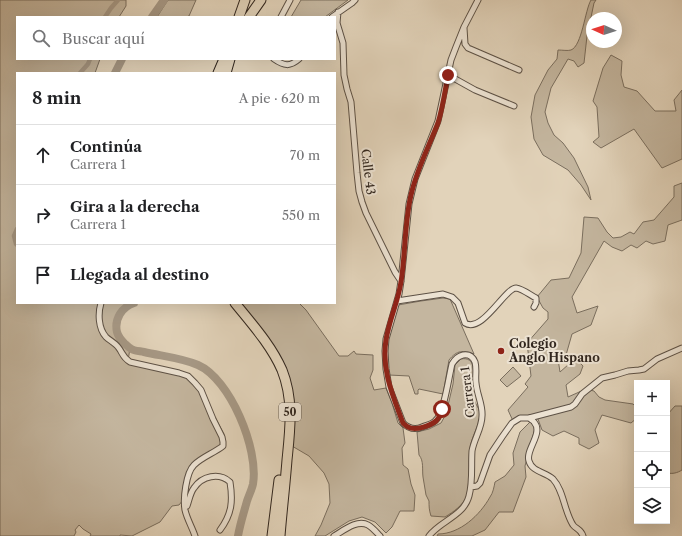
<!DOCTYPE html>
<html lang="es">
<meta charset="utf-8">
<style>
:root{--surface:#fff;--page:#f6f6f6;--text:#202124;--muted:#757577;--line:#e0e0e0}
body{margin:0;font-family:"Libre Caslon Text",serif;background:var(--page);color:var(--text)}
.controls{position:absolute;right:12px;bottom:12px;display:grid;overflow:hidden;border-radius:0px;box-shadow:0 4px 16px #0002}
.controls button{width:36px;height:36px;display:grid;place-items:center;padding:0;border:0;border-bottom:1px solid var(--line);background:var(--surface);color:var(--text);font:20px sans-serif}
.compass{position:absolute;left:586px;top:12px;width:36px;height:36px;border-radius:50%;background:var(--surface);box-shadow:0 4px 16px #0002;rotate:273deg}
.stop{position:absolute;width:12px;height:12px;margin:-9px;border:3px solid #8f2418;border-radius:50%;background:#fff}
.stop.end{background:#8f2418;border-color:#fff;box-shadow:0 1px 4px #0008}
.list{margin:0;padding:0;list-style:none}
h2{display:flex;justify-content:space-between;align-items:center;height:52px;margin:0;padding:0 16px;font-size:17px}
h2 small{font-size:13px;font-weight:400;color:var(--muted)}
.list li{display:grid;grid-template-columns:26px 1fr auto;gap:12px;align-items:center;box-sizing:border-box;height:60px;padding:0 16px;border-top:1px solid var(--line)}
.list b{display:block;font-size:15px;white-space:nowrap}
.list p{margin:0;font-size:13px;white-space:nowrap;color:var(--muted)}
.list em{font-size:13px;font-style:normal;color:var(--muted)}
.icon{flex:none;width:22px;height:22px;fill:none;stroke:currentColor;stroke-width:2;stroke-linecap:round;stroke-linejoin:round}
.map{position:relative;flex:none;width:682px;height:536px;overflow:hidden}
.search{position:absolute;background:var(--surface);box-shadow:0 4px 16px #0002;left:16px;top:16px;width:320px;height:44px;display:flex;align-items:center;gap:10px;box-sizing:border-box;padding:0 14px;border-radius:0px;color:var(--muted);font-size:15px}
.panel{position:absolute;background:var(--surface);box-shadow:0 4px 16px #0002;left:16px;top:72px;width:320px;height:232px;border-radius:0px}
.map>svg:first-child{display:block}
.green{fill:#c4b69f;stroke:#7a6e5e}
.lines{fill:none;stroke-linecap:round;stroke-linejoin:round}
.canal{stroke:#a69885;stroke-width:4.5}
.river{stroke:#a69885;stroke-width:8}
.minor-casing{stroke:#5d5145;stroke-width:7}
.trunk-casing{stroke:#31261e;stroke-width:11}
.minor{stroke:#ece2d2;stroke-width:5}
.trunk{stroke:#e2d3ba;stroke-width:9}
.route{stroke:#8f2418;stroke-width:5}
.poi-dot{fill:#8f2418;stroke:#ece2d2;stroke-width:1.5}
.labels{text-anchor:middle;stroke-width:4;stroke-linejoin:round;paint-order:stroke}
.shield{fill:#ece2d2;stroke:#695e54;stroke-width:1}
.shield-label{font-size:11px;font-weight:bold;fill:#31261e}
.street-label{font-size:12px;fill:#31261e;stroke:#ece2d2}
.poi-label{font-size:12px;font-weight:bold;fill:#31261e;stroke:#ece2d2;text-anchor:start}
</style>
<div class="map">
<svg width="682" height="536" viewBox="0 0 682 536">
<rect width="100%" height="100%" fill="#e2d3ba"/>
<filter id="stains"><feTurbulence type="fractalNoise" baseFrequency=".005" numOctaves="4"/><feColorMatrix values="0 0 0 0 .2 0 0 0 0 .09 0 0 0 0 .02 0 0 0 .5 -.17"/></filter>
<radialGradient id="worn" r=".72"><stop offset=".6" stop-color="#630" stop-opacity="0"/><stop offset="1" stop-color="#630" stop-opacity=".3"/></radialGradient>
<path class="green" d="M0,0H126V6L119,17H17V59H100L95,73H17V303H134C122,307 112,321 118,333C120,339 125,344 130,348L128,361L183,373L197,384L224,434V442L221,446L193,466L183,500L179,505L172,506L160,522L132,536L120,535V536H90L91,534L83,529L79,525L75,530L76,532L74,536H0Z
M168,0H196L189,16L186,17H157Z
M301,0H348L325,17H291Z
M591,0H596L594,3L587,36L584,63L578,67L574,61L568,59L551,88L545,112L548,123L554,135L563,143L574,158L588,187L591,200L581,185L568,170L543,155L534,139L531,117L535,95L548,70L557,59L558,50C562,50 568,51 571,50C582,46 585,10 591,0Z
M611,55L622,61L621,75L624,87L637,91L655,111H676L674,100L682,90V159L662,168L634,129L601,148L593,142L599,137L597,107L593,101L603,68Z
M682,183V220L668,225L665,241L653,244L646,241L637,248L631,245L622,251L612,247L604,241L572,297L577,313L598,306L591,325L572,334L566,355L558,359L560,372L569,364L579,362L583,366L580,374L566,385L568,397L586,389L594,391L599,397L605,400L633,404L637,408V418L631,423L602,415L595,430L599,443L589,449L579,444V438L564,431L553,436L542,430L538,419L531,417L513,421L508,410L528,387L525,384L531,376L527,343L548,319V312L543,308L537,297L551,280L569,278L581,253L584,217L598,218L607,232L613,238L621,237L630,232L634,234L643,222L654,220L674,197V186Z
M443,298L450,299L474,354C463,350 457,350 449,360L443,394L419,389L418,390V394H415L409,376L389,375L387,368L388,340L398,305L421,301Z
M239,303H299L306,310L339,356H348L354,351L356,354L373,355V370L370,378L374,390L386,388L392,403L398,423L403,428L405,443L402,448L403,465L408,469L411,484L415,495L414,511H400L392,527L386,533L375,522L362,517L349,521L325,536H315L321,525L330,503L329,484L324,473L309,456L292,446L290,387Z
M461,359C476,356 474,374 473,384C472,388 473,393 473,396C474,403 479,407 480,413C480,425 471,437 470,449C468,464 471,481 467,495C464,505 453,512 445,517L431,516C429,510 429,506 429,501C428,499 427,497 426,495C425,489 424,483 423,477C422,469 424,461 419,455L417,432L429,429L441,423L446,414L453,384L455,365Z
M513,367L521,376L507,387L500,380Z
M675,406H682V470C677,473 673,474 667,473V415Z
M531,421L535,428L525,466L526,477L513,512H499L485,530L472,536H437L438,534C460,534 480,515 490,497C493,493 494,487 495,482L505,476L514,465L513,453L520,432Z"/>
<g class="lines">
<path class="canal" d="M105,17L111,8L118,0
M80,73L88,64L90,59
M17,229L14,236L16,244L17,245"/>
<path class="river" d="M152,17L164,0
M115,73L122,59
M134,303C122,307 114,319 117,332C118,336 122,341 125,344C127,345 128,347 130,348C133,351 140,351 144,352C161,356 182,358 198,365C230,379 259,449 253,484C252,489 249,495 247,501C244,512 240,524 238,536"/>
<g class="minor-casing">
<path id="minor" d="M338,12L337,23L343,43L344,75L347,89L351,102L357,173L359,191L362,202L366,213L395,272L401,281
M281,17L290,0
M332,17L352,3L355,0
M464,28L465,44L468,48L519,70
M274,59C284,66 290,67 299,59
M448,75L475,90L514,106
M397,301L443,294L452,297L458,303L465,323C482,334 505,288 516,288C523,289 530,295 536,298V303L534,307
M101,303C98,313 98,328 106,337C109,340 115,343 118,347C123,353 122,357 130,362L179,373L188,376L195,383L201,390L213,419L222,437L223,442V446C214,453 202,457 194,465C186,473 183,499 185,510C187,519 192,527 195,536
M529,418C531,420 533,420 534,422C544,433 525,450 529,461C532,472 546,472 553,479C564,491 564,511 573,525C576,529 581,529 583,536
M471,487L477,486L480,483L490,455L502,437L512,423L520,418H529L571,407L575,404L582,394L602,378L615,375L628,371L639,370L644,369L657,359L682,348
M187,506C189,501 190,493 194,488C202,476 219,472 230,482C233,501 232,514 220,530
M334,536C343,531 357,519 368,525C373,528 377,533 380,536
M429,536C440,521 464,516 469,496C473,482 471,466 472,451C474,439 482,428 482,416C483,405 477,395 476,383C475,376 477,369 475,362C473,357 469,354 463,355C458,356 455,359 452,364C449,376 444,413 436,420C433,424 427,425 422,427C415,430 409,429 403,423L389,387L386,369L385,351L386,339L399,294L401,281L409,204L415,179L438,121L451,60L456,47L464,27L478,0"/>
</g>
<g class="trunk-casing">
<path id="trunk" d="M239,17L245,0
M249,17L261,0
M218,73L224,59
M226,73L230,59
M235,303C252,324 271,345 282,370C294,400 290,430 287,460C285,486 282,511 280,536
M272,536L279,480"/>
</g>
<use href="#minor" class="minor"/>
<use href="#trunk" class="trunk"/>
</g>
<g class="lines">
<path class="route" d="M442,409C441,414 439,418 436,421C430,426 415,431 408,427C406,426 404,424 403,423C393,396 381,369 386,340C389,320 398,302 401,282C406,252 404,220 412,191C418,167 429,146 438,123C443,107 445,91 448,75"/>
</g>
<circle class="poi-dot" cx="501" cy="351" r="4"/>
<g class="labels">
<rect class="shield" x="279" y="403" width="22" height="18" rx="3"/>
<g class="shield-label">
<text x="290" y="416">50</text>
</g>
<g class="street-label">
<text transform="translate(368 172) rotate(83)" y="4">Calle 43</text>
<text transform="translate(468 392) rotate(-97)" y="4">Carrera 1</text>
</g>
<g class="poi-label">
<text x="509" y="348">Colegio<tspan x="509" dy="14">Anglo Hispano</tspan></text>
</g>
</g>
<rect width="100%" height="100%" filter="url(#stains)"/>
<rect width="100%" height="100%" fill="url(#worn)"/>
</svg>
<div class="controls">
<button>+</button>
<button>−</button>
<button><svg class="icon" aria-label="locate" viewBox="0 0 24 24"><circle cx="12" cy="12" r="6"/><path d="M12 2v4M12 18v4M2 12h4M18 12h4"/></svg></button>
<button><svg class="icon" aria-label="layers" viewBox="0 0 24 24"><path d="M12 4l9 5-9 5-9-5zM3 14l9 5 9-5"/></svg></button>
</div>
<svg class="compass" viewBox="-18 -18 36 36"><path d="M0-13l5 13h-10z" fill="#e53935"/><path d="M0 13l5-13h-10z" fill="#757577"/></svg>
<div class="stop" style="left:442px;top:409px"></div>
<div class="stop end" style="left:448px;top:75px"></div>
<div class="search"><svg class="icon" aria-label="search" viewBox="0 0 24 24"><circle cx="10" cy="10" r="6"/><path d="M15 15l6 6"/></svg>Buscar aquí</div>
<section class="panel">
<h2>8 min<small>A pie · 620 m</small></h2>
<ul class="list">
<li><svg class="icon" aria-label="ahead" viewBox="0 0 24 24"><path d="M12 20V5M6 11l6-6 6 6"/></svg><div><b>Continúa</b><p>Carrera 1</p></div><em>70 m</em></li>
<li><svg class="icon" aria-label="right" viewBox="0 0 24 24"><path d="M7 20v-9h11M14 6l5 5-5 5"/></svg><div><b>Gira a la derecha</b><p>Carrera 1</p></div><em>550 m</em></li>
<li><svg class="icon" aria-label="arrive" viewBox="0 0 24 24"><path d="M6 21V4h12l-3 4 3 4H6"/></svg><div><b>Llegada al destino</b></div></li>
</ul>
</section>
</div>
